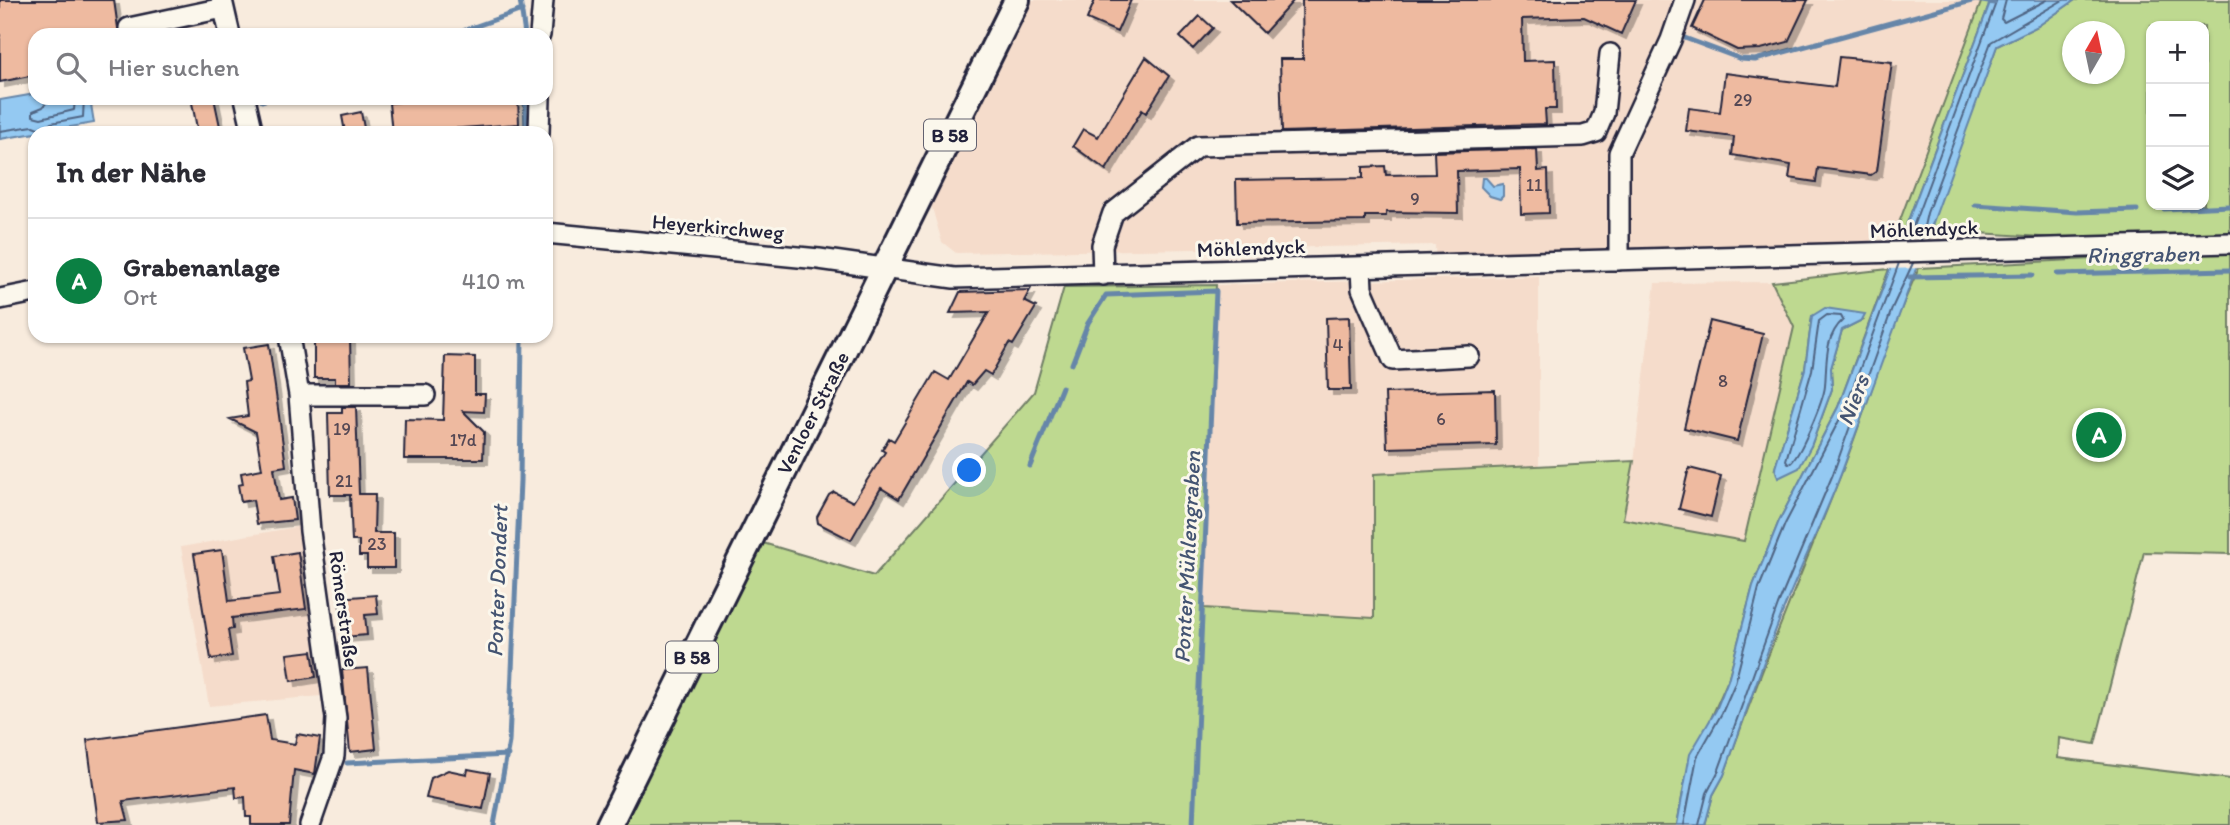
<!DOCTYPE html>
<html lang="de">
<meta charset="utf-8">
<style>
:root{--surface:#fff;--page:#f7f7f7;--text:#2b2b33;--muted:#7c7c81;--line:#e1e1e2;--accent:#0b8043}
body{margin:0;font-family:Itim,sans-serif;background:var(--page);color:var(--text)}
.controls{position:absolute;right:21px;top:21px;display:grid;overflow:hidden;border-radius:14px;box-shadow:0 2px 5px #0004}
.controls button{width:63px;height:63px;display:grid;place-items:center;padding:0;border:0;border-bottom:2px solid var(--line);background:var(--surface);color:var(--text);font:35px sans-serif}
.compass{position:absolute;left:2062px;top:21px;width:63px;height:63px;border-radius:50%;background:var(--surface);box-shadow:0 2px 5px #0004;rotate:9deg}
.you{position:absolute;left:970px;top:471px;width:24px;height:24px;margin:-18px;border:5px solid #fff;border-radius:50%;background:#1a73e8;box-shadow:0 0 0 10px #1a73e833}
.badge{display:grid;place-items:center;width:46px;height:46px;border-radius:50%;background:var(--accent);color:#fff;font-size:23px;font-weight:700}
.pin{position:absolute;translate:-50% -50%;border:4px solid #fff;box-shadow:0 2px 7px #0006}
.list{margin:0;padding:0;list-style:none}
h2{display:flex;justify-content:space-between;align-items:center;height:91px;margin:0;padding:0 28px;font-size:30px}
h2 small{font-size:23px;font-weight:400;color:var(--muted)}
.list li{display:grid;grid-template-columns:46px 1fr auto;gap:21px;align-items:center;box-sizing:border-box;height:126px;padding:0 28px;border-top:2px solid var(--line)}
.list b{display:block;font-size:26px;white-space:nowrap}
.list p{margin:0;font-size:23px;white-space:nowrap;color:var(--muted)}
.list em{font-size:23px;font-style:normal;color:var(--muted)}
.icon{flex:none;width:38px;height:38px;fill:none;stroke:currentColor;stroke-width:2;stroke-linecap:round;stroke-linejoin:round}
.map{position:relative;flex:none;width:2230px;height:825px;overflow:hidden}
.search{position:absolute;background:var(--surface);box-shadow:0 2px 5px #0004;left:28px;top:28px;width:525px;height:77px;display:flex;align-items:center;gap:18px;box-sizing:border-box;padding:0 24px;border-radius:21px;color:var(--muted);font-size:26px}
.panel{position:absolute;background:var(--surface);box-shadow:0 2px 5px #0004;left:28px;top:126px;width:525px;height:217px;border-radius:21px}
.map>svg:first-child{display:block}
.built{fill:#f5dccb}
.green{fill:#bed990;stroke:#707e66;stroke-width:2;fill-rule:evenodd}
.water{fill:#94c9f2;stroke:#6686a9;stroke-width:2}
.pier{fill:#f8ebdd}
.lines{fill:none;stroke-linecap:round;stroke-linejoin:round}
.shore{stroke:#506584;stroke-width:2}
.stream{stroke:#6686a9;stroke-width:5}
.building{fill:#eebaa0;stroke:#22223b;stroke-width:2;filter:url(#shadow)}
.minor-casing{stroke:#22223b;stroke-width:24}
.major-casing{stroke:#22223b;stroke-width:30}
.minor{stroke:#fbf7ec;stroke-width:19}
.major{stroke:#fbf7ec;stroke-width:24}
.labels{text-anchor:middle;stroke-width:6;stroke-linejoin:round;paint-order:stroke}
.number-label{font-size:18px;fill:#554854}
.shield{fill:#fbf7ec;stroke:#636270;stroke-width:2}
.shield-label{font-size:19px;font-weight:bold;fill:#22223b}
.street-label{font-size:21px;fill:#22223b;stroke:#fbf7ec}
.water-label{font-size:23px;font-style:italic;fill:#445472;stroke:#fbf7ec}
</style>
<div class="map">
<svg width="2230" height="825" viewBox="0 0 2230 825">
<defs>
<filter id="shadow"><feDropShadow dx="5" dy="5" stdDeviation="0" flood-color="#0004"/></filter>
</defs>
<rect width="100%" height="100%" fill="#f8ebdd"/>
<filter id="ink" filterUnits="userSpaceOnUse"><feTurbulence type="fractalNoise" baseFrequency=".0143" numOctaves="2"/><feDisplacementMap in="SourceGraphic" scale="14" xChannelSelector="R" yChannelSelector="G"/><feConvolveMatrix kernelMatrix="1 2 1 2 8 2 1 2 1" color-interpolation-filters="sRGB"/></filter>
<g filter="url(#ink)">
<path class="built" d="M1031,0H1982L1896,231L1872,232L1868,254L1436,266L1435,245L956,253L942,242L930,201Z
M1539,276V467L1374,475L1375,618L1203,608L1216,285Z
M1772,282L1794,327L1744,541L1623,519L1634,461L1655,283Z
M302,526L321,696L209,706L181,547Z"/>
<path class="green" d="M1982,0H1991L1904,231H1896Z
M2075,0H2230V242L2151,244L1931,230L1934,215L1997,46L2038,26ZM2151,26H2204V205H2151ZM2072,32H2114V74H2072Z
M2230,252V554L2144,552L2095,744L2059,738L2058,758L2230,779V825H1705L1713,795L1724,775C1759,674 1800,577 1840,477C1867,408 1887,336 1919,268Z
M1889,269L1838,407L1779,521L1753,586L1728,680L1686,775L1677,825H624L763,543L874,576L1034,392L1064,287L1216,285L1203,608L1374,618V474L1634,461L1623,519L1744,541L1794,327L1772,282ZM1812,316L1862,320L1842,330L1831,368L1832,389L1811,446L1775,468L1805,369Z"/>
<path class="water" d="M1991,0H2075L2038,26L1997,46C1945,189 1894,331 1841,474C1824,518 1803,562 1785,606C1763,661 1744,719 1724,775L1713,795L1705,825H1677L1690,754L1716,710L1728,680L1753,586L1779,521L1838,407Z
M35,94V98H90L94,123L0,139V100Z
M1482,178H1486L1493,186L1503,184V196L1500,199L1490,196L1481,187Z
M1825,308L1865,314L1862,320L1842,330L1831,368L1832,389L1811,446L1799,468L1778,478L1775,468L1805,369L1812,316Z"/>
<path class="pier" d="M1935,230L1923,268L1885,269L1900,231Z"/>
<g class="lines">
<path class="shore" d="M2006,0L2001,19L2004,22L2047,0
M50,98L43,107L33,111V116L41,118L74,110L75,98
M0,131L33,126L43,130L51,123L83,117L84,98
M1908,240L1997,0
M1921,240L1927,213L1991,42L2063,0
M1827,315L1841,316L1843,320C1824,337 1827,363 1825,386C1824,399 1799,460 1789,464L1786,460L1812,370L1819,321Z
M1684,825L1697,757L1722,713L1735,683L1759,588L1785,524L1845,409L1899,263
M1699,825L1707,793L1718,772L1778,605L1833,474L1893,306L1913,263"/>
<path class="stream" d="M520,0L525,35
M1977,0L1994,3
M451,35L522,10
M1682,37L1741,59L1755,60L1975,0
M525,98L526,133
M262,101L271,98
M1975,205L2077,212L2137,210
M2164,209L2230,206
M2057,274L2230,270
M1910,277L2033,275
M1072,364L1088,323L1106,295L1216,291L1193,825
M1030,466L1062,387
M347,763L508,755
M494,825L509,742L520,481L522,336"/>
</g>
<path class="building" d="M0,0H114L119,35H35V75L0,82Z
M1095,0H1131L1117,32L1087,19Z
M1230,0H1294L1264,33Z
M1302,0H1636L1621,34L1584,17L1522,19L1523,61L1555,60L1556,109H1545L1546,124L1282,132L1280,59H1303Z
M1705,0H1808L1788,42L1761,49L1737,50L1692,28Z
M1200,16L1213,28L1193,49L1180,37Z
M1146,57L1169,76L1146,113L1142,110L1106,170L1073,146L1083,129L1098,137Z
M1839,57L1892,62L1877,171L1871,175L1818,168L1816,182L1789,178L1791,165L1732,155L1734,137L1686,131L1689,108L1720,112L1725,73L1835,87Z
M191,98H214L221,131L198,133Z
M448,98H518L519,124L392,133L389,103Z
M361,112L364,128L345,132L342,116Z
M1537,149L1538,171L1548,170L1549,213L1521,214L1520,169L1457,171L1458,213L1386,212V216H1365V221L1237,223L1236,180L1363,178V167L1385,166L1386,175L1435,174L1434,152Z
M1030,290L1024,301L1036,307L1013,345L1009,343L991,375L984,371L972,385L967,382L899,499L881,488L851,540L818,523L817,517L829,495L834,492L853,502L885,452L882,450L889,438L894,441L935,372L949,380L989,312L950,313L960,292Z
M1349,317L1351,390H1328L1326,318Z
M1710,321L1763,334L1737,441L1684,428Z
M314,336H350L351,383H335V378H314Z
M269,344L286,466L274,468L279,500L292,498L295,520L257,524L253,500L241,502L238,485L243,484L241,473L262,469L256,432L230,419L248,416L244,382L249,381L243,348Z
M445,356L475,357V394H485L484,412L463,411L484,432L483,459H404L405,419L443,420Z
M1495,390L1496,445L1387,448L1385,393Z
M342,407H356L359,494H375L374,533H394V568H367V556H359V541H352L350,495H330L328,413H342Z
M1689,468L1721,476L1711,517L1679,509Z
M222,550L229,601L280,595L274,556L298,552L306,609L232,618L233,629L228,630L232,656L211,659L194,554Z
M376,595L378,614L365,615L367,635L343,637L339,598Z
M312,651L316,677L291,681L287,654Z
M368,668L376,749L350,752L342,670Z
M266,715L270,740L295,744L297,734L320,738L315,774L294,770L289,825H251V817H246L245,797L236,798L235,787L123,801L128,820L98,822L87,740Z
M468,769L490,773L483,809L426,798L431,778L448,770L467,774Z"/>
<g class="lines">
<g class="minor-casing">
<path id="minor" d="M222,0L230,35
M129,28L223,8
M540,35L543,0
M245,98L253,133
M539,133L540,98
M546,233L819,259L954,278L2230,243
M1619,260V153L1671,40L1685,0
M1361,268L1362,289L1393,360L1469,356
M1103,275L1102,245L1113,213L1198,146L1583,136L1596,132L1604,113L1610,54
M0,299L35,292
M289,336L299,395L310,531L336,718L334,756L310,825
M299,395H425"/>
</g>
<g class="major-casing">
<path id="major" d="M609,825L1017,0"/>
</g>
<use href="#minor" class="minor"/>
<use href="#major" class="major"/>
</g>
</g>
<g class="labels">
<g class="number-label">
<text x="1743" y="106">29</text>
<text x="1534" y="191">11</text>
<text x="1415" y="205">9</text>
<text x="1338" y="351">4</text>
<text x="1723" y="387">8</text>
<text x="1441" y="425">6</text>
<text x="342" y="435">19</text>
<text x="463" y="446">17d</text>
<text x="344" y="487">21</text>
<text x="377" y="550">23</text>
</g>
<g class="shield">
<rect x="924" y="119.5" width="52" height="31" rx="5"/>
<rect x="666" y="641.5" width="52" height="31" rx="5"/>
</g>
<g class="shield-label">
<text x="950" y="142">B 58</text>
<text x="692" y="664">B 58</text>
</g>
<g class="street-label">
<text transform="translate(718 227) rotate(5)" y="7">Heyerkirchweg</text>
<text transform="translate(1924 229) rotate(-2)" y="7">Möhlendyck</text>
<text transform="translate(1251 248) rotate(-2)" y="7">Möhlendyck</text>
<text transform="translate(813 413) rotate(-63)" y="7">Venloer Straße</text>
<text transform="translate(344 609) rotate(82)" y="7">Römerstraße</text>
</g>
<g class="water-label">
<text transform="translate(2143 254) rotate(-1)" y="8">Ringgraben</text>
<text transform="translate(1853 400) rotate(-69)" y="8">Niers</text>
<text transform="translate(1187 557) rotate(-87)" y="8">Ponter Mühlengraben</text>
<text transform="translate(497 581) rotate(-88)" y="8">Ponter Dondert</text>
</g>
</g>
</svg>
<div class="controls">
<button>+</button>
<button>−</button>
<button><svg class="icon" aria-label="layers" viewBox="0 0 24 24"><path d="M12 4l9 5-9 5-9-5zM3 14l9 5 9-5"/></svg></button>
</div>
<svg class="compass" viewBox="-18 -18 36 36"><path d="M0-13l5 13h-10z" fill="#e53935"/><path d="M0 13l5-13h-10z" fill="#7c7c81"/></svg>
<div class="you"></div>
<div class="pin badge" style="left:2099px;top:435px">A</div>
<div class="search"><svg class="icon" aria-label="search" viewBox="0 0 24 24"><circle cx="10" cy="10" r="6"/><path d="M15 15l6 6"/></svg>Hier suchen</div>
<section class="panel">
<h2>In der Nähe<small></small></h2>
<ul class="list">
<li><span class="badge">A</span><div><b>Grabenanlage</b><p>Ort</p></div><em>410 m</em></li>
</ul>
</section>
</div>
